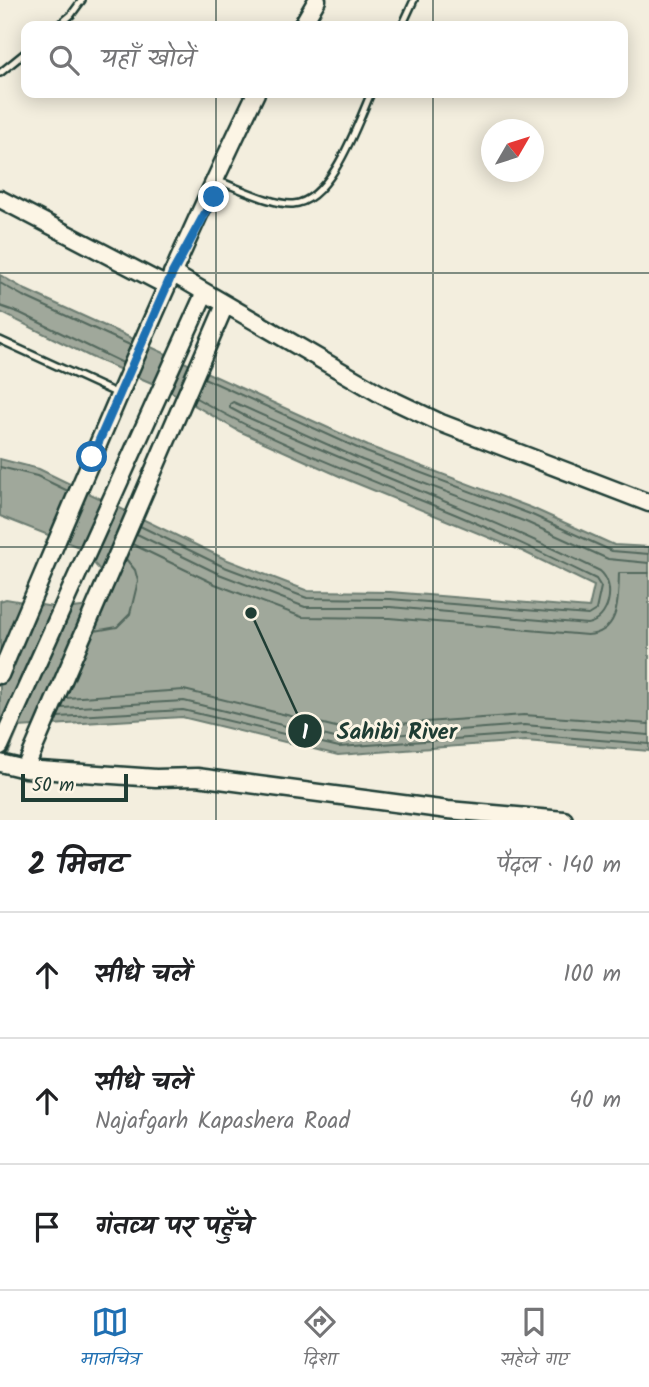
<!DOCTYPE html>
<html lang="hi">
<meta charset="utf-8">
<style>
:root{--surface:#fff;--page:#f2f2f2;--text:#202124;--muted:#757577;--line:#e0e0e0;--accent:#1f6fb2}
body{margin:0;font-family:Kalam,"Playpen Sans Deva",sans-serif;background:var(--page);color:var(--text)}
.compass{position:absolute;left:481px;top:119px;width:63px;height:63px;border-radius:50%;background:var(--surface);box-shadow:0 4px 18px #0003;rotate:51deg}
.scale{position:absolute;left:21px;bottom:18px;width:107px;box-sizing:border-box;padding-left:7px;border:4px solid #1f3d34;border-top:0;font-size:19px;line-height:24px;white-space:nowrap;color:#1f3d34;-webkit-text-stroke:5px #fcf5e5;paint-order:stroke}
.stop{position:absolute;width:21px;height:21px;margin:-16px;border:5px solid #1f6fb2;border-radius:50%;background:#fff}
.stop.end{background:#1f6fb2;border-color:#fff;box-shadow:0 2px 7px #0008}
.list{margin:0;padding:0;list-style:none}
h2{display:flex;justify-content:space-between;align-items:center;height:91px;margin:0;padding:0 28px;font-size:30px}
h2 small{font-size:23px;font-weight:400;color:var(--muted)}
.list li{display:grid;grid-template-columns:46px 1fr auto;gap:21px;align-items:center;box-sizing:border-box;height:126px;padding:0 28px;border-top:2px solid var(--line)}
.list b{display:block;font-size:26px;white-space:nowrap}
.list p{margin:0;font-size:23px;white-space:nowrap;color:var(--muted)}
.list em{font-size:23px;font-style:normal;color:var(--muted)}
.icon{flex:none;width:38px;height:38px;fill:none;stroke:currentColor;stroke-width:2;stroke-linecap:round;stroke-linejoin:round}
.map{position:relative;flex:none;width:649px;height:820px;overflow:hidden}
.search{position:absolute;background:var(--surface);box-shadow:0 4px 18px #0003;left:21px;right:21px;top:21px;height:77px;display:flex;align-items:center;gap:18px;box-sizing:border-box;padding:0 24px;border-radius:14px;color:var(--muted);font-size:26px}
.sheet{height:469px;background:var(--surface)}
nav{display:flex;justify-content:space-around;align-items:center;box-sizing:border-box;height:98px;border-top:2px solid var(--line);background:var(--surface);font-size:19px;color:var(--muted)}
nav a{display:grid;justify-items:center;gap:4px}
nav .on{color:var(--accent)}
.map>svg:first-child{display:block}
.water{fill:#a0a89b;stroke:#6c7d72;stroke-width:2}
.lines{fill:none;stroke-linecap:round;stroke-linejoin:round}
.shore{stroke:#53685d;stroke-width:2}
.stream{stroke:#6c7d72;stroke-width:4.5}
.lane-casing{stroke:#1f3d34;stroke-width:10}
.secondary-casing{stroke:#1f3d34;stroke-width:21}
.lane{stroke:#fcf5e5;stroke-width:5}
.secondary{stroke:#fcf5e5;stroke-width:16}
.route{stroke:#1f6fb2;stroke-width:9}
.grid{fill:none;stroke:#1f3d34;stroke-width:2;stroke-opacity:0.55}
.leader{fill:none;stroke:#1f3d34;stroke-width:2.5}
.callout-dot{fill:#1f3d34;stroke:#fcf5e5;stroke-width:2.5}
.mark-label{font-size:21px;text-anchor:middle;font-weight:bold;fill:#fff}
.callout-label{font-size:23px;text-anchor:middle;font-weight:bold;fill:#1f3d34;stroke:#fcf5e5;stroke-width:6;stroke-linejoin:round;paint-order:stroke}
</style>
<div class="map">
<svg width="649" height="820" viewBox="0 0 649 820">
<rect width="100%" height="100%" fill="#f3eede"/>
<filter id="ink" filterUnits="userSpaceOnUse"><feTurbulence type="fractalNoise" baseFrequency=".0143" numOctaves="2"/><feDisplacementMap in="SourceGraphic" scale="14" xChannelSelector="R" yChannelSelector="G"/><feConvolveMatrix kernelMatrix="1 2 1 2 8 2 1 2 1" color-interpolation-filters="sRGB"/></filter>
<g filter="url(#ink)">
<path class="water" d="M0,275L26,290L368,446L532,508L614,545L649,547V751L525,741L338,755L182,717L18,727L0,719V601L6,599L65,609L106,604L112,583L79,547L0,516V459L39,469L225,559L308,591L390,592L589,608L594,586L522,551L346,479L239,431L168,390L91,357L0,312Z"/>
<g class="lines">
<path class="shore" d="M0,283L23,296L130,345
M0,306L20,313L123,363
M204,378L366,452L530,514L612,551L649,554
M0,467L37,476L68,491
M140,526L222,566L307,598L390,599L588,615L596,610L601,587L596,579C543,553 490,528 435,506C353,473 272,442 196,398
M137,534L219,574L305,607H390L587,624C609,621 617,585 600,571C485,515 364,470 247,417L230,408V404L233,402L362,460L526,522L608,559L649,563
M132,544L215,584L302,617L389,618L587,635C621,633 618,597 619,573H649
M95,631L117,627L130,614L138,581L135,570L126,559
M66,698L184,690L340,728L524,715L649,724
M62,708L184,701L339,739L524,725L649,735
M58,717L183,710L339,747L525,734L649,744"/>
<path class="stream" d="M4,761L18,727"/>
<g class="lane-casing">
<path id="lane" d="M58,26L71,15L82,0
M402,26L414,0
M0,73L26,52
M221,182C241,189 273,205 293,204C331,202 358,122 371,93
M0,340L118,394"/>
</g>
<g class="secondary-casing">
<path id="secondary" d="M302,26L317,0
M0,199L167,286
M172,273L382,395L441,423L649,503
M0,675C83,480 164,284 256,93
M0,746L205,292
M0,763L25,769L156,778L197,777L448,810L564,820
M25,769L225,305"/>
</g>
<use href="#lane" class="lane"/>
<use href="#secondary" class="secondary"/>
</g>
</g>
<g class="lines" filter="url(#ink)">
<path class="route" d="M92,457L172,274L214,197"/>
</g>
<path class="grid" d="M216,0V26M433,0V26M216,93V820M433,93V820M0,273H649M0,547H649"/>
<path class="leader" d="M251 613L305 731"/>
<g class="callout-dot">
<circle cx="251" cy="613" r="7"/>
<circle cx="305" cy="731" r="18"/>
</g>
<g class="mark-label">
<text x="305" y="739">1</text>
</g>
<g class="callout-label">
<text x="397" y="739">Sahibi River</text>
</g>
</svg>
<svg class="compass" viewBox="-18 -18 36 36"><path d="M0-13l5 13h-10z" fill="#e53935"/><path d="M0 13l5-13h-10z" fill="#757577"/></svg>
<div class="scale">50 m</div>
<div class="stop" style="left:92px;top:457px"></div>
<div class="stop end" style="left:214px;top:197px"></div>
<div class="search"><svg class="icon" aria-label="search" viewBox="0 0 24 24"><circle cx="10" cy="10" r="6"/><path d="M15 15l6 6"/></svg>यहाँ खोजें</div>
</div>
<section class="sheet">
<h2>2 मिनट<small>पैदल · 140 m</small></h2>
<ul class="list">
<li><svg class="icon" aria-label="ahead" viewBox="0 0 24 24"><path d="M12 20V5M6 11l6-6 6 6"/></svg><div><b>सीधे चलें</b></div><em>100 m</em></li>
<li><svg class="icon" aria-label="ahead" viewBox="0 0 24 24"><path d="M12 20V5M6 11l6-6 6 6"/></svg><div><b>सीधे चलें</b><p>Najafgarh Kapashera Road</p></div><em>40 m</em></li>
<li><svg class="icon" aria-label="arrive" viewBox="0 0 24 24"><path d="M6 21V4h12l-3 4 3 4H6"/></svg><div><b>गंतव्य पर पहुँचे</b></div></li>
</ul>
</section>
<nav>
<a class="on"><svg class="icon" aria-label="map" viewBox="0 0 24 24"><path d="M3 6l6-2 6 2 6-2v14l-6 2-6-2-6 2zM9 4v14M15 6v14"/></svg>मानचित्र</a>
<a><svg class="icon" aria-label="directions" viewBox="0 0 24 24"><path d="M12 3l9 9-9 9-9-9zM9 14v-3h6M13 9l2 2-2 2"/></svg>दिशा</a>
<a><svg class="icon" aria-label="saved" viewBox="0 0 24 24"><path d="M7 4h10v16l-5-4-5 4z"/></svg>सहेजे गए</a>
</nav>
